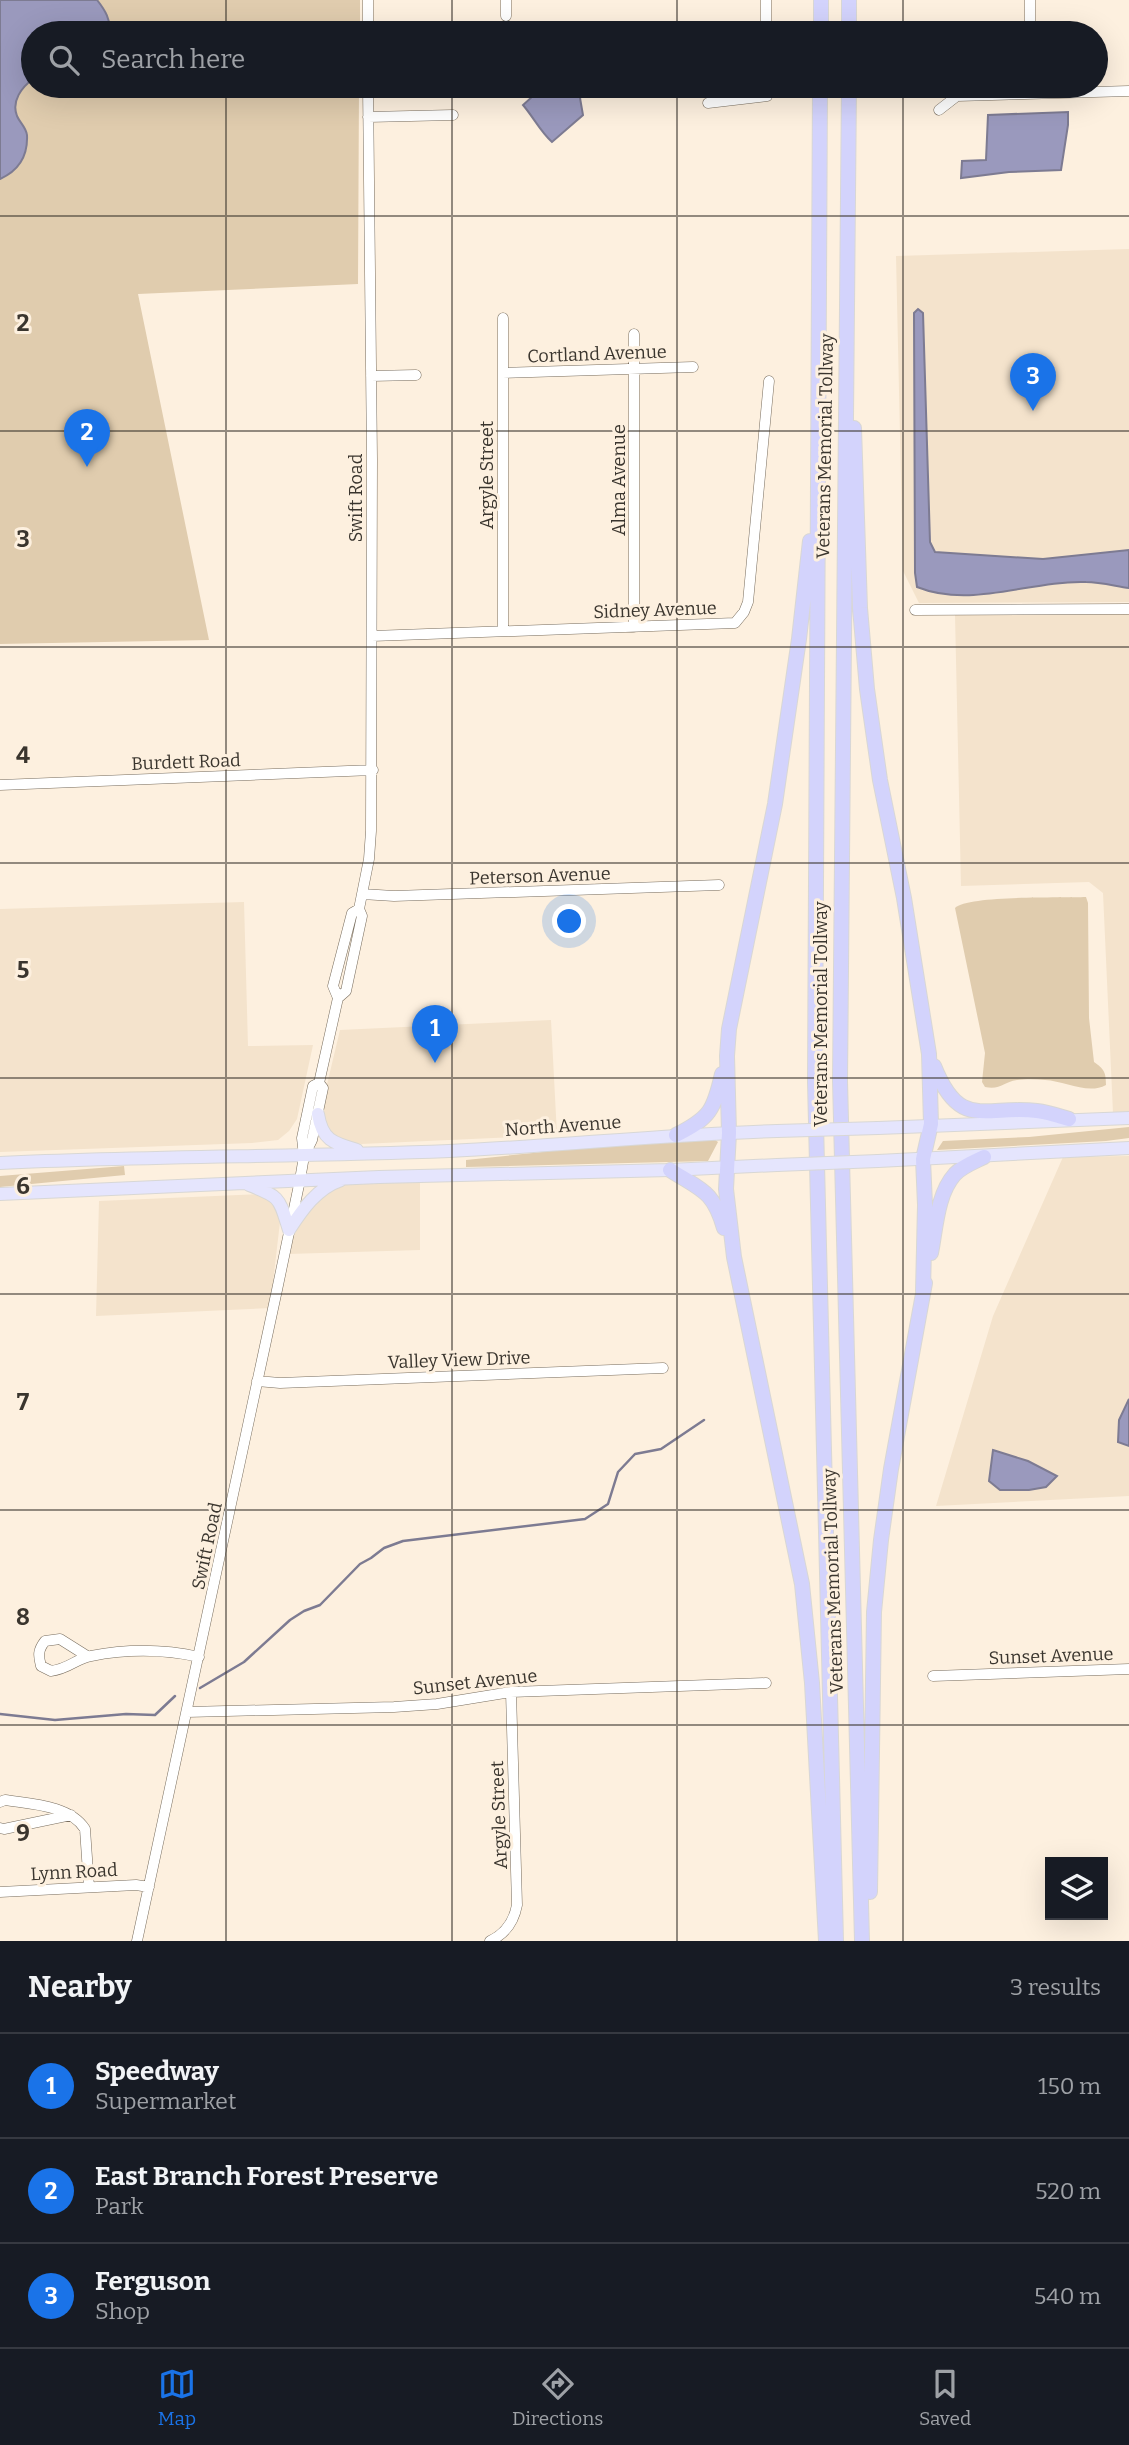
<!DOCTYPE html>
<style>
:root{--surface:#171b24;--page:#20242c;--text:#f1f3f6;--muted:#9ea1a6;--line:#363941;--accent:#1a73e8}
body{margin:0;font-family:Bitter,serif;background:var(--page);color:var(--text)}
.controls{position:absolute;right:21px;bottom:21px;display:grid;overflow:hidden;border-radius:0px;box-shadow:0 7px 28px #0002}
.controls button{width:63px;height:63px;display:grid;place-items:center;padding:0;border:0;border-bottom:2px solid var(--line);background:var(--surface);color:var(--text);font:35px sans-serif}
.you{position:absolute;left:570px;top:922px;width:24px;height:24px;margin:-18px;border:5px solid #fff;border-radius:50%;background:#1a73e8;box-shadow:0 0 0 10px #1a73e833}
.badge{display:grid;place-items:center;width:46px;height:46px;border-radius:50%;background:var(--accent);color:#fff;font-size:23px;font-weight:700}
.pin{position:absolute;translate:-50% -58px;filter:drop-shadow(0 2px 4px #0008)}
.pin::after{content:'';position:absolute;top:37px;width:24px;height:21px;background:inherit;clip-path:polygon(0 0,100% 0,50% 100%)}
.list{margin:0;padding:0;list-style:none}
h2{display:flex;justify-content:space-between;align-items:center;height:91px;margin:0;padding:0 28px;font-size:30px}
h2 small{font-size:23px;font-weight:400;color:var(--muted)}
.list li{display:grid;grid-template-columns:46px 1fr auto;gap:21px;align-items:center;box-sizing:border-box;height:105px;padding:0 28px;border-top:2px solid var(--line)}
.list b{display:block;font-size:26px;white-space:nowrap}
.list p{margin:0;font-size:23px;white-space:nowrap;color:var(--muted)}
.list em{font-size:23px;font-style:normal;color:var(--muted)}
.icon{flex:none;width:38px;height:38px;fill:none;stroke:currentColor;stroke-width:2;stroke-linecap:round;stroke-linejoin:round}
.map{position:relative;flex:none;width:1129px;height:1941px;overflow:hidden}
.search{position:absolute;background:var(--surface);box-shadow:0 7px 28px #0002;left:21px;right:21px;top:21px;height:77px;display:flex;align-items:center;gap:18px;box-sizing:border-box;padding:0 24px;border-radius:38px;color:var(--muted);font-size:26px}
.sheet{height:406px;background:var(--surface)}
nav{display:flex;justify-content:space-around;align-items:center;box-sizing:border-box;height:98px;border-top:2px solid var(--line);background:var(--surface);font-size:19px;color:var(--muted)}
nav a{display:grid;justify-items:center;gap:4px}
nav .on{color:var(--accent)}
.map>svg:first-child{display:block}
.built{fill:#f4e3cc}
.green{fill:#e0ccae}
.water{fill:#9a99bd;stroke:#7d7b92;stroke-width:2}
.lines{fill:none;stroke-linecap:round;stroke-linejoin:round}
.stream{stroke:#7d7b92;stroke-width:2.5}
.minor-casing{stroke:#786d5e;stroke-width:11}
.major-casing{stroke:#d8d7d5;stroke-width:14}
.highway-casing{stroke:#d8d7d5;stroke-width:16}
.minor{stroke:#fff;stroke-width:10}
.major{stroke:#e5e5fd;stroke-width:12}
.highway{stroke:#d3d3fc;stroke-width:14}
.major-bridge-casing{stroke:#d8d7d5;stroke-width:14;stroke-linecap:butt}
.major-bridge{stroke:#e5e5fd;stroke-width:12}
.grid{fill:none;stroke:#3a352e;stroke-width:2;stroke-opacity:0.55}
.labels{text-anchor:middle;stroke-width:6;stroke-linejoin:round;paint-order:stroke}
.street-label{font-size:18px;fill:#3a352e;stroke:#fdf0df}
.grid-label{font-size:23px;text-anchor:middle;font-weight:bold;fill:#3a352e;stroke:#fdf0df;stroke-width:6;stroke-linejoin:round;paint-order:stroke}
</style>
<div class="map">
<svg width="1129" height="1941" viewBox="0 0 1129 1941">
<rect width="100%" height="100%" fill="#fdf0df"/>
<path class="built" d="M1129,249V602L919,603L903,571L896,256Z
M1129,612V1112L1113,1113L1103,893L1089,882L961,886L955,615Z
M244,902L248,1046L313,1045L297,1119L289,1131L278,1140L252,1143L0,1152V909Z
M551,1020L557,1135L361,1144L332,1137L323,1118L324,1097L340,1030Z
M1129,1156V1496L936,1506L993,1316L1063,1157Z
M420,1178V1250L288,1254L295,1227L323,1193L348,1184Z
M260,1194L276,1203L280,1222L270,1308L96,1316L99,1201Z"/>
<path class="green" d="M0,0H360V33H33V86H359L358,284L138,294L209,640L0,644Z
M1086,897L1088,903L1089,1018L1094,1062C1104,1069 1106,1072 1106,1085C1088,1095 1065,1081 1045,1080C1036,1079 1025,1079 1017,1080C1003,1082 1001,1090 985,1087L982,1082L985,1053L955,908C968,895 1062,898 1086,897Z
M1129,1127V1138L1106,1141L937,1150L943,1141L1029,1137Z
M715,1140L718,1142L708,1161L466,1167V1160L581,1148Z
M124,1166L125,1175L0,1187V1176Z"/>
<path class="water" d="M0,0H97C105,10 111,20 110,33H33V79C22,87 11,101 17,116C20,123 26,127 27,135C28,156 18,171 0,179Z
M544,86H593L580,98L583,115L552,142C540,131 534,118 523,105Z
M1068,112V125L1061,170L1009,172L961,178L962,161L986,160L988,115Z
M918,309L923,313L930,542L935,552L1043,559L1129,550V588C1115,586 1100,582 1086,582C1030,580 972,609 917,587L915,573L914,313Z
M1129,1399V1446L1118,1442L1119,1420Z
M993,1450L1028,1461L1057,1476L1046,1487L1029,1490H1000L989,1481Z"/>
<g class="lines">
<path class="stream" d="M200,1688L244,1662L290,1620L304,1611L320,1605L360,1564L371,1558L384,1548L403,1541L585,1519L608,1504L618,1472L635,1454L661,1449L704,1420
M0,1714L55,1720L126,1714L155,1715L175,1696"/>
<g class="minor-casing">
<path id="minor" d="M368,0V33
M506,0V16
M766,0V33
M1030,33V0
M708,103L767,96V86
M939,110L957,96L1129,91
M368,117L453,115
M503,373L693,367
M371,376L416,375
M915,610L1129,609
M634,627V334
M503,631V318
M372,636L735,623L744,612L748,602L769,381
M0,785L373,770
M362,894L394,896L719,885
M338,998L346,991L362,916L359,909L369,859L371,831L372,459L368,86
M305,1154L312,1140L323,1088L319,1083L338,998L333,986L352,913L359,909
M257,1381L280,1383L663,1368
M87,1656L60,1639L45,1641C38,1650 38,1655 41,1666L51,1671C69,1669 77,1658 91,1656C127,1649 163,1649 199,1657
M933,1676L1129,1669
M187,1712L394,1707L437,1704L511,1692L766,1683
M0,1802L5,1800C30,1804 70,1805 85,1829L89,1887
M0,1828L4,1829L71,1815
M0,1892L136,1885L149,1887
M137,1941L277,1290L300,1180L304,1156L302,1138L313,1086L319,1083
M490,1941C505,1934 514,1921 517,1905L511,1692"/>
</g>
<g class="major-casing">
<path id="major" d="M318,1114C322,1140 333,1143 357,1150
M878,1128L1129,1118
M878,1161L1129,1148
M0,1163C150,1156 300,1157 449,1151C559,1146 667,1134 777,1131
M249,1185C281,1197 279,1198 289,1230
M0,1194L379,1177L670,1170L777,1165
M289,1230C302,1210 317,1188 341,1180"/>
</g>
<g class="highway-casing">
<path id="highway" d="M821,33V0
M849,33V0
M820,86L815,1082L836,1941
M849,86L840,1081L862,1941
M854,428L860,608L867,689L880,780L904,898L929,1054L931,1124L923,1159L925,1205L923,1291
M810,541L799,639L775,804L729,1029L727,1056L729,1133L726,1189L734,1257L802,1584L812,1683L826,1941
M934,1066C960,1131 984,1105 1037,1111C1047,1112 1059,1116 1069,1119
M676,1135C710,1118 714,1110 722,1074
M670,1170C701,1190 713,1190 724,1228
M931,1253C936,1228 937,1194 955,1174C963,1166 974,1162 984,1157
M870,1892L874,1612L881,1540L891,1469L925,1283"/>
</g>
<use href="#minor" class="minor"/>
<use href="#major" class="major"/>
<use href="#highway" class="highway"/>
<g class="major-bridge-casing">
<path id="major-bridge" d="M777,1131L878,1128
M777,1165L878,1161"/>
</g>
<use href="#major-bridge" class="major-bridge"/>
</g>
<path class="grid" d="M226,0V33M452,0V33M677,0V33M903,0V33M226,86V1941M452,86V1941M677,86V1941M903,86V1941M0,216H1129M0,431H1129M0,647H1129M0,863H1129M0,1078H1129M0,1294H1129M0,1510H1129M0,1725H1129"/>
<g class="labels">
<g class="street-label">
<text transform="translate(597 354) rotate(-2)" y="6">Cortland Avenue</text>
<text transform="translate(825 446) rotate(-89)" y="6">Veterans Memorial Tollway</text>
<text transform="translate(487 475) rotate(-90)" y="6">Argyle Street</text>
<text transform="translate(619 480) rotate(-90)" y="6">Alma Avenue</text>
<text transform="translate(356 498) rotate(-90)" y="6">Swift Road</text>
<text transform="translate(655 610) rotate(-2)" y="6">Sidney Avenue</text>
<text transform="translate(186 762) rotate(-2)" y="6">Burdett Road</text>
<text transform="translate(540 876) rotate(-2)" y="6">Peterson Avenue</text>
<text transform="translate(821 1014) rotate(-90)" y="6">Veterans Memorial Tollway</text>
<text transform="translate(563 1126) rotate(-4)" y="6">North Avenue</text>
<text transform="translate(459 1360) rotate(-2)" y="6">Valley View Drive</text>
<text transform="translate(207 1546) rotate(-78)" y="6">Swift Road</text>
<text transform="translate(833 1581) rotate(-92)" y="6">Veterans Memorial Tollway</text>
<text transform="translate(1051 1656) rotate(-2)" y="6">Sunset Avenue</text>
<text transform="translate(475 1682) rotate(-6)" y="6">Sunset Avenue</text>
<text transform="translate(499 1815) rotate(-92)" y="6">Argyle Street</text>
<text transform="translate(74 1872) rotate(-3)" y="6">Lynn Road</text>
</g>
</g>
<g class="grid-label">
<text x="23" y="331">2</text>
<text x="23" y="547">3</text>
<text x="23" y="763">4</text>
<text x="23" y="978">5</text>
<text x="23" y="1194">6</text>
<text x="23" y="1410">7</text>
<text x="23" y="1625">8</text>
<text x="23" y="1841">9</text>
</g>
</svg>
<div class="controls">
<button><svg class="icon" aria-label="layers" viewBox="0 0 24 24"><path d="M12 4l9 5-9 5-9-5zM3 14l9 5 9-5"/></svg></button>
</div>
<div class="you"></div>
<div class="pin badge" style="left:435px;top:1063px">1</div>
<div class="pin badge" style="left:87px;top:467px">2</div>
<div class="pin badge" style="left:1033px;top:411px">3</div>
<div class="search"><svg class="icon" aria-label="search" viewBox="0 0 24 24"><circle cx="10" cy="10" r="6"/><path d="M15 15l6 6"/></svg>Search here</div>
</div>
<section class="sheet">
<h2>Nearby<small>3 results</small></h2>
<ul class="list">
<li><span class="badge">1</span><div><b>Speedway</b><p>Supermarket</p></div><em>150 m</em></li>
<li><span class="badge">2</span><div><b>East Branch Forest Preserve</b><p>Park</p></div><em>520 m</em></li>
<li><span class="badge">3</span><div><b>Ferguson</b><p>Shop</p></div><em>540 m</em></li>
</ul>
</section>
<nav>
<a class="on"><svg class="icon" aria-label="map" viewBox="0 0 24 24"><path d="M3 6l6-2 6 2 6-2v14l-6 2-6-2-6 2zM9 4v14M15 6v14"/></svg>Map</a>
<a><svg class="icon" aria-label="directions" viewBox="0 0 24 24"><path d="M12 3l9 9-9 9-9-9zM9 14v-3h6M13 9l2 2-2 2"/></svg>Directions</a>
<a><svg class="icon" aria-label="saved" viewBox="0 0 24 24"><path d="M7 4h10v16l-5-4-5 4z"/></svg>Saved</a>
</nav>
